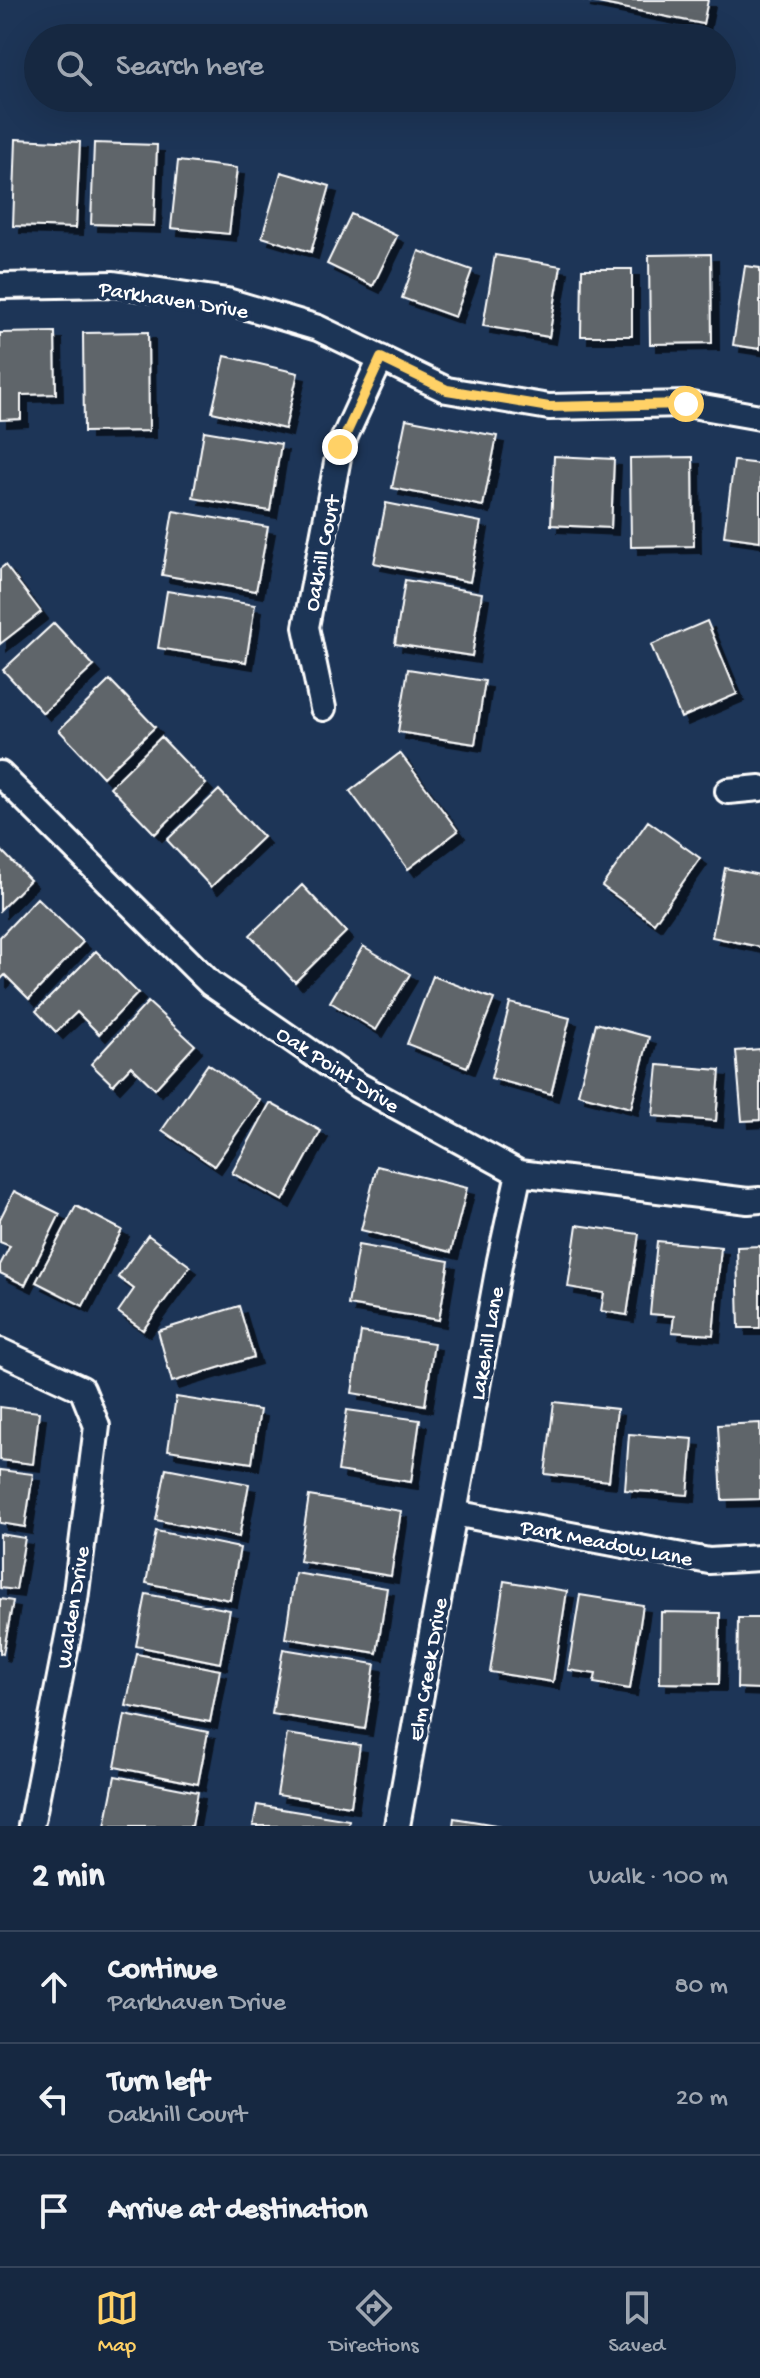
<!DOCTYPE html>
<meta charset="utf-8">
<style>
:root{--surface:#162841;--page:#1f3048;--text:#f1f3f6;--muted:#9ea6b1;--line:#35445a;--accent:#ffd166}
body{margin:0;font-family:"Gochi Hand",sans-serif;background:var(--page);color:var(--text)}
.stop{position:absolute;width:24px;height:24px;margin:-18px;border:6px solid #ffd166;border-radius:50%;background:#fff}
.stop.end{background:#ffd166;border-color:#fff;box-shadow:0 2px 8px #0008}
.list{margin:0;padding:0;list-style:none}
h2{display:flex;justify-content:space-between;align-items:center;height:104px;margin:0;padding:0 32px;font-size:34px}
h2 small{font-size:26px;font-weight:400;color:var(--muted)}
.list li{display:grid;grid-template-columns:52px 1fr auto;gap:24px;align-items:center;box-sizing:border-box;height:112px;padding:0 32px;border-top:2px solid var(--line)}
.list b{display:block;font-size:30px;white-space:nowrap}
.list p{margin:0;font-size:26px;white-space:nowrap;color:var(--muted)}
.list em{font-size:26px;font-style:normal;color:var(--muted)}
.icon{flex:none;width:44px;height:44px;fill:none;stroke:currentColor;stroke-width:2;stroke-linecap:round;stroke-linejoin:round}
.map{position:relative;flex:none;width:760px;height:1826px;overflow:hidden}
.search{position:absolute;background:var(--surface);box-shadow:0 8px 32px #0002;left:24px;right:24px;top:24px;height:88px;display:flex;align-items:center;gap:20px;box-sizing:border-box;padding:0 28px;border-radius:44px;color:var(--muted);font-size:30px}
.sheet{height:440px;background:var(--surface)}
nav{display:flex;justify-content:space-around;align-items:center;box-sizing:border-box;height:112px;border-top:2px solid var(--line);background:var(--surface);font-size:22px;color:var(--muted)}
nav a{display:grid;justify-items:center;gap:4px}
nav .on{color:var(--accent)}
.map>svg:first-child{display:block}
.building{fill:#5f656a;stroke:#fff;stroke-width:2;filter:url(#shadow)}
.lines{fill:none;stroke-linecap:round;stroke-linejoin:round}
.minor-casing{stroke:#fff;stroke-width:30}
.minor{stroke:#1d3557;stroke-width:24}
.route{stroke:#ffd166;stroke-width:10}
.labels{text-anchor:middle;stroke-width:8;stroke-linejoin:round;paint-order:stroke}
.street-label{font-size:22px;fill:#fff;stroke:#1d3557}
</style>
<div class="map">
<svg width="760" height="1826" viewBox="0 0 760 1826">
<defs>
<filter id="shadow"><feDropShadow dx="7" dy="7" stdDeviation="0" flood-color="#0009"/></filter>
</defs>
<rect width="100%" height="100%" fill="#1d3557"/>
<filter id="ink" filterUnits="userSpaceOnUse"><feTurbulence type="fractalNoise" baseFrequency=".0125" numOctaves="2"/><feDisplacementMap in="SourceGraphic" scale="16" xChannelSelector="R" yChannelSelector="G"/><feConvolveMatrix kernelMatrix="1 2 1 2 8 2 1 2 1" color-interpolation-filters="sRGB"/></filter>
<g filter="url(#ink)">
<path class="building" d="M583,0H708L703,24Z
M16,139L80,142L76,228L13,226Z
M94,143L157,145L154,226L91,224Z
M178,161L237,168L229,234L171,228Z
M281,172L330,186L311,252L262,237Z
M351,214L397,236L373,286L327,264Z
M419,251L472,270L455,317L402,298Z
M711,254L712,343L650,344L649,255Z
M495,255L561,266L549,337L483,326Z
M745,266L760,268V349L733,345Z
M582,269H632V336H581Z
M55,332L56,394L21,395V419L0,420V333Z
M148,332L149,431L84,432L83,333Z
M225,356L298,373L285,429L212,412Z
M406,419L497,436L483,506L392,488Z
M204,431L281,444L270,511L193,498Z
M554,456L614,459L611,528L551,525Z
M693,457L694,546L631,547L630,458Z
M734,461L760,464V541L724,536Z
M386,503L481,522L470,582L374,563Z
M173,511L268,527L256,591L162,575Z
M5,565L41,612L0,644V569Z
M405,580L482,593L472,656L395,644Z
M167,591L255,605L246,662L158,648Z
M707,621L737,694L681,718L651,645Z
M54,623L94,666L43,713L3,670Z
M408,669L485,681L475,744L398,732Z
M110,680L155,727L103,777L59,730Z
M161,737L206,784L155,834L110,787Z
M400,753L458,831L408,869L350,791Z
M219,790L263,837L211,887L167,840Z
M648,821L700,858L654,923L602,886Z
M0,849L30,880L0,910Z
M725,868L760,875V947L712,937Z
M302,885L346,932L295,982L250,935Z
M37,898L83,942L29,999L5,975L0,980V937Z
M363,946L410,974L376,1030L330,1002Z
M96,951L138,993L99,1034L77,1012L56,1032L36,1011Z
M433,976L494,999L467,1067L407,1044Z
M148,1002L195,1045L155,1089L131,1066L113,1085L91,1064Z
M510,1003L570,1018L551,1094L491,1078Z
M596,1023L649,1037L631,1108L578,1094Z
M760,1049V1120L742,1121L736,1051Z
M208,1064L260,1100L214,1166L162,1130Z
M658,1065L720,1070L716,1121L653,1116Z
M270,1103L321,1131L283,1201L232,1173Z
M377,1166L467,1188L451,1252L361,1230Z
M14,1191L60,1214L25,1285L0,1273V1265L10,1246L0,1242V1219Z
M76,1206L122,1230L83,1306L36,1282Z
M577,1225L639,1234L627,1315L601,1311L604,1293L568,1287Z
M148,1235L190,1266L143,1330L118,1312L134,1289L118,1277Z
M657,1241L721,1247L713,1335L672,1332L674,1316L650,1314Z
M358,1245L449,1261L439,1320L348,1305Z
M760,1246V1328H739L737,1247Z
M239,1306L254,1357L172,1382L158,1331Z
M361,1332L434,1343L425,1405L352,1393Z
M176,1397L260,1410L252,1463L168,1450Z
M554,1402L617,1409L609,1481L545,1474Z
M0,1407L39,1412L33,1464L0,1460Z
M347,1410L420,1420L411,1482L338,1471Z
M760,1423V1499L722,1500L718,1425Z
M629,1434L693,1439L688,1495L625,1490Z
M166,1468L249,1484L239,1537L156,1520Z
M0,1470L33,1474L25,1527L0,1523Z
M309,1496L401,1511L391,1576L299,1561Z
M156,1531L240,1548L230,1600L146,1583Z
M0,1534L25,1538L16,1590L0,1588Z
M295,1573L387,1588L377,1653L285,1638Z
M504,1581L567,1591L553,1682L490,1672Z
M146,1594L230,1610L220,1663L136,1646Z
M580,1595L643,1605L630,1689L594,1683L596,1674L568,1670Z
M0,1599L13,1601L3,1654L0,1653Z
M661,1612L720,1613L719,1684L660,1683Z
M738,1618H760V1689L737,1688Z
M283,1649L375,1664L365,1729L272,1714Z
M137,1654L220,1670L210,1722L126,1706Z
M125,1715L208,1732L198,1784L115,1767Z
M287,1734L360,1745L351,1806L277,1795Z
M115,1776L198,1792L192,1826H105Z
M257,1805L349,1820L348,1826H253Z
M454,1818L502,1826H453Z"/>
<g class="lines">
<g class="minor-casing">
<path id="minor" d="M0,286L114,284L227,301L318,328L447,390L549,407L686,404L760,417
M323,708L306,627L340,447L381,358
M0,774L210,983L358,1085L519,1173L748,1201L760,1200
M728,791L760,788
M0,1351L82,1389L97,1426L75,1600L31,1826
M454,1513L709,1561L760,1558
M397,1826L500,1260L519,1173"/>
</g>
<use href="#minor" class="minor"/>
</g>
</g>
<g class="lines" filter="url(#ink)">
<path class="route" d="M340,447L381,358L447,390L549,407L686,404"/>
</g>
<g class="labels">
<g class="street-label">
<text transform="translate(174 298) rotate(9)" y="8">Parkhaven Drive</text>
<text transform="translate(320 553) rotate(-79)" y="8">Oakhill Court</text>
<text transform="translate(339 1068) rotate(33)" y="8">Oak Point Drive</text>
<text transform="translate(485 1343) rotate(-80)" y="8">Lakehill Lane</text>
<text transform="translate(607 1541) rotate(11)" y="8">Park Meadow Lane</text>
<text transform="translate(71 1607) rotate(-81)" y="8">Walden Drive</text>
<text transform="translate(426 1669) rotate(-80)" y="8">Elm Creek Drive</text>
</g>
</g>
</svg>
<div class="stop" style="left:686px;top:404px"></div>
<div class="stop end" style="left:340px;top:447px"></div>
<div class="search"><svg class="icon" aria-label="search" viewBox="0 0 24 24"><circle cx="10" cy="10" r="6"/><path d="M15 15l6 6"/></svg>Search here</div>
</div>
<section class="sheet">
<h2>2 min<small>Walk · 100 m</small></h2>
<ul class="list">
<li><svg class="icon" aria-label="ahead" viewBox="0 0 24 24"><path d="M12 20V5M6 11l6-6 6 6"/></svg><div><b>Continue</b><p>Parkhaven Drive</p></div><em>80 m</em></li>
<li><svg class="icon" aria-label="left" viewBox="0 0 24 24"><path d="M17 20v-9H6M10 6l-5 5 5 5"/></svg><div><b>Turn left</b><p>Oakhill Court</p></div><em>20 m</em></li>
<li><svg class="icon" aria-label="arrive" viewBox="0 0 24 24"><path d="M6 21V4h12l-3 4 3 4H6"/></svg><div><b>Arrive at destination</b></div></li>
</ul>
</section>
<nav>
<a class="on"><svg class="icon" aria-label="map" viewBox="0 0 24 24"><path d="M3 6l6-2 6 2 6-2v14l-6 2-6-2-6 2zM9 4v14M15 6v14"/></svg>Map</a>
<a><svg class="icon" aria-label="directions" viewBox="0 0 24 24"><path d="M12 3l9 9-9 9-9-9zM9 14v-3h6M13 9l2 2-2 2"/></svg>Directions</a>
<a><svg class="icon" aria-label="saved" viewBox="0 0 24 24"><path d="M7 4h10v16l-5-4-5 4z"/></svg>Saved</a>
</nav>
